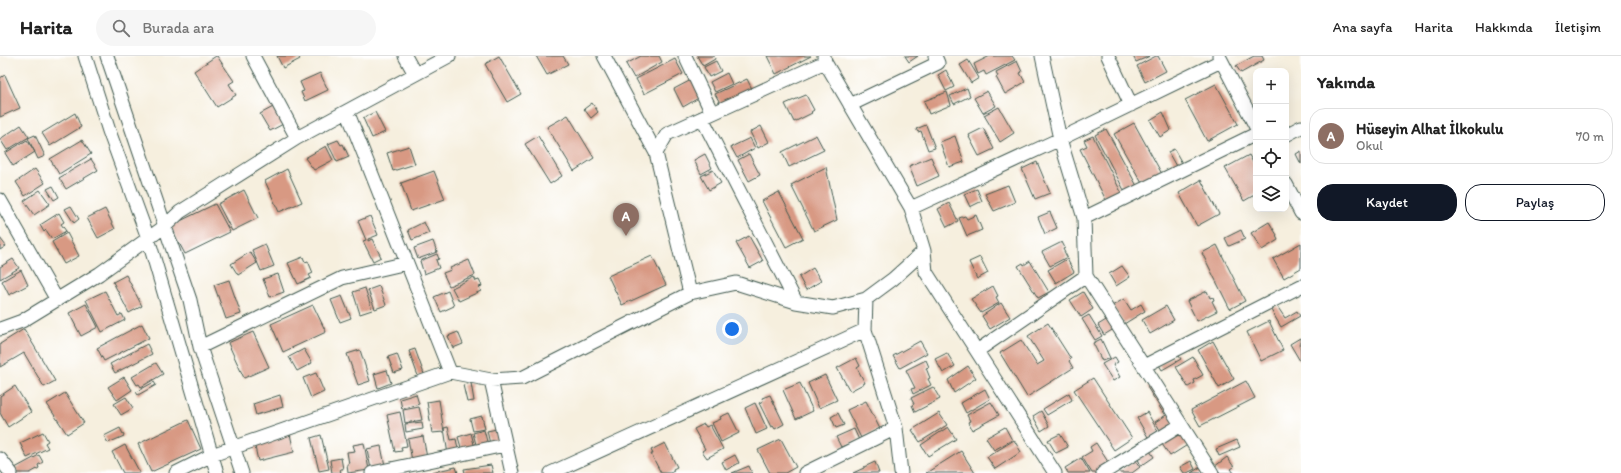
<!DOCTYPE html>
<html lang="tr">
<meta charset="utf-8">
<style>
:root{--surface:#fff;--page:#f6f6f6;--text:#222;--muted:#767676;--line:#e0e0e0;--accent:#111827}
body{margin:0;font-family:Itim,sans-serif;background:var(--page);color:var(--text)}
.controls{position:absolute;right:12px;top:12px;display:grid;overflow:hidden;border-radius:8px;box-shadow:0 4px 16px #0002}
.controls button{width:36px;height:36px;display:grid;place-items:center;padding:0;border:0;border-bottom:1px solid var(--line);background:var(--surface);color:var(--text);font:20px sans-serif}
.you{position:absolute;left:732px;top:273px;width:14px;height:14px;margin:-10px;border:3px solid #fff;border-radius:50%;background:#1a73e8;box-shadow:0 0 0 6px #1a73e833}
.badge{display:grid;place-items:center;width:26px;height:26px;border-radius:50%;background:var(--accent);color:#fff;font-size:13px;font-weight:700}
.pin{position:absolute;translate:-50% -33px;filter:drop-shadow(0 1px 2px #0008)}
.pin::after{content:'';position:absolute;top:21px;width:14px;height:12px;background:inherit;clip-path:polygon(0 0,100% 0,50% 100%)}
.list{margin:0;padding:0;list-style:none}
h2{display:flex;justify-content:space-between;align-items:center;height:52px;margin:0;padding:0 16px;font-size:17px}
h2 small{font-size:13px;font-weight:400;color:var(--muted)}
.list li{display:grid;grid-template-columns:26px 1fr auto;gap:12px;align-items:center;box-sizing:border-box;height:56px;margin:0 8px 8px;padding:0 8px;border:1px solid var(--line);border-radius:16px}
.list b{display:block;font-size:15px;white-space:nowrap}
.list p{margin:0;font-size:13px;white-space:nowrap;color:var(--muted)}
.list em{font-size:13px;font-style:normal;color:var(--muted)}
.actions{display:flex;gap:8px;padding:12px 16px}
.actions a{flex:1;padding:9px 0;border:1px solid var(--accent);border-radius:16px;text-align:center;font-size:14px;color:var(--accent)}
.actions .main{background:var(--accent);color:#fff}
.icon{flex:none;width:22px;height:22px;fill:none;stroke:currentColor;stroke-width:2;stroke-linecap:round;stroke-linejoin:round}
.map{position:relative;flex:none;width:1301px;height:417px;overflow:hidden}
header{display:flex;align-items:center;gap:24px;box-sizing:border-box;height:56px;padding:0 20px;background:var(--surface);border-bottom:1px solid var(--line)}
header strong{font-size:19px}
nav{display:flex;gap:22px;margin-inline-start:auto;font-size:14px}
.search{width:280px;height:36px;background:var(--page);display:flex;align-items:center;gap:10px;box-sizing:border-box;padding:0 14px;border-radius:22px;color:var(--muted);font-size:15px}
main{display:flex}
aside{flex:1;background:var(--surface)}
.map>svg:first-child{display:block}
.building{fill:#d89983}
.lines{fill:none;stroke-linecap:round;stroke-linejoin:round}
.minor-casing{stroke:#3f584e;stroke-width:15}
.minor{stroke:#fff;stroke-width:13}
</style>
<header>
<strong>Harita</strong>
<div class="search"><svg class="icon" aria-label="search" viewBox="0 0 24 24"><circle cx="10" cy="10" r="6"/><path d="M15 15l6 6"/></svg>Burada ara</div>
<nav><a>Ana sayfa</a><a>Harita</a><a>Hakkında</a><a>İletişim</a></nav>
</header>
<main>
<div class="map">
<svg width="1301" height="417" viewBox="0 0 1301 417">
<rect width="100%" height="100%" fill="#fff"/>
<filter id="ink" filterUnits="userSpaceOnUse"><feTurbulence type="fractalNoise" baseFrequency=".025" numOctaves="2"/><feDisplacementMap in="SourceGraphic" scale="8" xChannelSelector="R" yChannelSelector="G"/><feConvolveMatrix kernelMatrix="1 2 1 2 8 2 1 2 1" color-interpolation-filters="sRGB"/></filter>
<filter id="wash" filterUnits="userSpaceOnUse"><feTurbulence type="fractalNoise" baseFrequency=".012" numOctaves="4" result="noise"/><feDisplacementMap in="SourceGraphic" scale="16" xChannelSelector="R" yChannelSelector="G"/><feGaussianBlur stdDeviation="0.9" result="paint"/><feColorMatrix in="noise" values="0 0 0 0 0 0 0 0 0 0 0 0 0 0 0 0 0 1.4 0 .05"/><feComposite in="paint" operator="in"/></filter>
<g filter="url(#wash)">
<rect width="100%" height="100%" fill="#f6efde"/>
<g id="blocks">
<path class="building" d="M216,0H217L234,25L229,28L236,39L217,51L194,15Z
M277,0H298L300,3L283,12Z
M499,0L521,38L507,46L485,8Z
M536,0H563L568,8L547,19Z
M641,0H659L662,6L634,22L626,8Z
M697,0H714L715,3L703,10Z
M767,0H811L776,18Z
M905,0H918L909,6Z
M990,0H1012L1015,4L986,19L984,15L978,18L974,8Z
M1133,0H1150L1136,6Z
M1156,0H1158L1166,15L1145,26L1137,10Z
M1254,0H1262L1264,4L1241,17L1236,10Z
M675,3L683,18L644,38L636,23Z
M968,4L979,22L971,27L960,9Z
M716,5L721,15L709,21L704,11Z
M1017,5L1022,16L1020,17L1025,26L1005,38L996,21L998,20L996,16Z
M946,14L954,31L946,35L938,19Z
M320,17L328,34L305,45L301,36L304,35L300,26Z
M727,17L732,28L715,36L710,26Z
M5,19L20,52L0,61V22Z
M693,23L702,40L683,51L674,33Z
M747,23L752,33L723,52L715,38Z
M1216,28L1238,68L1207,85L1185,44Z
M967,32L970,40L954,48L950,40Z
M987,35L996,50L983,57L974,42Z
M947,36L951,49L929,58L924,45Z
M806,39L814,54L811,56L812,57L794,66L785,48Z
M592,47L598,56L591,62L584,53Z
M275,50L285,67L270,75L260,58Z
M999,51L1014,77L1000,86L984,59Z
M375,56L385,76L372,82L363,62Z
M1163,56L1171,74L1160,81L1150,64Z
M75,57L81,71L50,90L42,77Z
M568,59L594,102L574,115L547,71Z
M1134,67L1162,118L1143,129L1114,78Z
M21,69L29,81L7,94L0,83Z
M926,69L935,92L928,94L921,75L918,76L916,73Z
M761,70L769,86L758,92L750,76Z
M983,72L994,93L979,100L969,81H970L969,79Z
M1106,73L1137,130L1125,136L1095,79Z
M35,79L45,100L38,103L28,82Z
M816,79L824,94L789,111L782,96Z
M538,80L562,120L550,128L525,88Z
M955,80L964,106L949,111L940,86Z
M1093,80L1122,138L1107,146L1080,93L1087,90L1084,84Z
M750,82L755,92L737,102L731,91Z
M27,84L35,96L13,110L5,97Z
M82,84L91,98L59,118L50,103Z
M338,84L341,89L343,88L349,101L337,106L328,88Z
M326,90L333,104L314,114L305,102Z
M409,90L415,108L393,115L387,97Z
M1174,93L1183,109L1177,112L1168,96Z
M1301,95V108L1296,98Z
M705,98L712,112L701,118L694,104Z
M749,98L760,119L749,125L738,104Z
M1249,99L1256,112V138L1244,145L1225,112Z
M931,101L939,120L917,130L909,110Z
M91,103L98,114L66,133L59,122Z
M1037,106L1050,137L1035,143L1022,113Z
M826,111L837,164L814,175L791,129Z
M35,113L45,127L25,140L16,126Z
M287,113L302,146L279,156L265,125Z
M713,114L721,127L709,134L701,120Z
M434,115L445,143L411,155L401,127Z
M1201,124L1219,158L1197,170L1179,137Z
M1008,129L1015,146L994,155L985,138Z
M53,130L59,141L54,144L47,133Z
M977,133L982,145L970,151L964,138Z
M40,134L50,148L34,159L24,145Z
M244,134L258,162L232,175L218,148Z
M779,136L803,182L786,191L762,145Z
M949,147L958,165L947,171L938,153Z
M215,148L230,176L185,198L170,170Z
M71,150L79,163L74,167L65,153Z
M105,153L115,173L98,182L87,162Z
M1050,156L1057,172L1045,178L1038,161Z
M59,157L64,166L61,168L66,175L52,183L46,174L44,176L40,169Z
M976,159L982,174L967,180L959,162L965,160L967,163Z
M370,160L378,179L368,183V185L372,183L381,201L373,205L363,185L366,184L358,165Z
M424,166L429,177L412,184L408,174Z
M1269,166L1277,179L1276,180L1278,184L1262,194L1251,177Z
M1241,174L1245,183L1229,190L1225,182Z
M67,177L79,200L64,208L52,186Z
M749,180L763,205L750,212L736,187Z
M0,182L6,190L0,194Z
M433,185L437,196L418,203L414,192Z
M1062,186L1065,192L1063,193L1067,201L1050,210L1042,196Z
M1301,187V212L1284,222L1273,203Z
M265,188L274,210L261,215L252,194Z
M1217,189L1245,245L1230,253L1202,197Z
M250,196L257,207L238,219L231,208Z
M437,198L439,203L436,204L439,212L424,218L420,205Z
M652,200L666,229L622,249L608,220Z
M303,201L305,206L308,205L313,217L309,219L311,222L298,228L288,207Z
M980,201L988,217L977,223L969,206Z
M13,203L19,212L0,223V211Z
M1067,203L1074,216L1056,227L1048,214Z
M469,204L475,219L449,230L443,217L451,214L450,212Z
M1030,205L1049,236L1038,242L1018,210L1023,207L1024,209Z
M1122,210L1130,221L1116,230L1109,218Z
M813,212L821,225L806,234L799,221Z
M21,214L28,229L9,239L2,225Z
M278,218L284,236L270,241L263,223Z
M126,219L142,250L129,257L113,226Z
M474,221L476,225L479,224L482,230L479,231L481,235L459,245L452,232Z
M229,224L241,258L226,263L214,229Z
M379,230L386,249L375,253L368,234Z
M993,230L998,240L996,241L999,247L981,257L971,243Z
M365,232L372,254L360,258L353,236Z
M105,235L118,260L122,258L125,264L102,276L86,244Z
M448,235L454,250L441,256L434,241Z
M1207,235L1210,242L1213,241L1214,244L1212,245L1217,255L1197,265L1187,245Z
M1083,236L1093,253L1081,261L1070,244Z
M342,240L351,262L340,266L331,244Z
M1124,243L1131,254L1141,248L1145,255L1124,268L1112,250Z
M1001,247L1010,261L990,273L982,260Z
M86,248L98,271L81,280L69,257Z
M313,249L326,276L283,296L271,268Z
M1166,250L1174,264L1150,278L1142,264Z
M1277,250L1285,262L1297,255L1300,260L1281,271L1271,254Z
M1089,259L1102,280L1095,284L1082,263Z
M1111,261L1117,271L1104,279L1098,269Z
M1269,265L1283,294L1261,305L1247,276Z
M1048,267L1071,303L1069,305L1073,312L1027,341L1000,297L1021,284L1037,309L1044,305L1028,280Z
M142,268L149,282L104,305L97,292Z
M24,273L55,325L44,331L24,297L0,311V288Z
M253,276L269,311L244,322L228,287Z
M458,276L463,288L453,292L448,280Z
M1300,282L1301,305H1300L1290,288Z
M1101,283L1110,302L1102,305L1093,287Z
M920,285L927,297L900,312L893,300Z
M1213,285L1234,323L1219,332L1198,294Z
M147,288L152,298L115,317L110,308Z
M304,293L312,307L297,315L289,301Z
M415,293L424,318L418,320L409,295Z
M360,294L370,325L358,329L347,298Z
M947,297L955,310L943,317L935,303Z
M1177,297L1181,303L1162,314L1159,309Z
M397,298L403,314L394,317L388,301Z
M1115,301L1118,306L1113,309L1120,321L1113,325L1102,308Z
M1193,301L1203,319L1194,324L1195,327L1188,331L1176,311Z
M856,302L860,310L857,312L865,327L850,335L837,312Z
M926,304L929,311L926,312L930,322L928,323L931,329L913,338L911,333L915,332L906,314Z
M156,307L163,318L141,331L139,328L137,329L132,321Z
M968,310L976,322L954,337L948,324Z
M387,314L391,327L378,332L374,318Z
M316,317L324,336L311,342L303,322Z
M825,319L837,344L819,352L808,327Z
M124,321L132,334L117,344L108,331Z
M1093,322L1132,382L1114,394L1074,334Z
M1246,325L1255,342L1200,370L1191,354Z
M154,326L156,329L138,339L136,336Z
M471,327L474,345L467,346L463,329Z
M800,327L813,355L796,363L783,334Z
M1153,328L1169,355L1164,358L1147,331Z
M15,330L31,356L8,371L0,357V340Z
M933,331L940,343L915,356L912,349L914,348L911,342Z
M985,333L990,343L966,357L961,347Z
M65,337L84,367L67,378L47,348Z
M1069,337L1072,344L1047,359L1043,353Z
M416,338L419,348L402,353L400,343Z
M280,339L283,351L256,359L253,348Z
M770,339L784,368L775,373L773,370L771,371L759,347L763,345L762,342Z
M126,341L133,352L121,359L114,348Z
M439,344L444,376L432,377L427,346Z
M866,345L880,373L861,382L847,354Z
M991,346L999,359L972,374L968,366L970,365L967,359Z
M755,347L767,373L756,378L745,352Z
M419,351L422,364L405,367L403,354Z
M1041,355L1049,370L1041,375L1033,360Z
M400,356L407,390L401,391L402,395L395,396L387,359Z
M1147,356L1159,377L1149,383L1137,362Z
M1171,356L1178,368L1162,377L1155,366Z
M729,357L739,377L721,386L712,367L721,363L720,361Z
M838,357L844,369L836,372L831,361Z
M939,357L947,369L920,386L912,374Z
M482,360L485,373L473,375L470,363Z
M188,364L201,393L151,416L138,388Z
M422,366L423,373L406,376L405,368Z
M704,368L706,371L710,369L723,393L707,402L702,395L705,393L694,373Z
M448,371L451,384L456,383L459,397L448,399L444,372Z
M948,371L956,383L928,400L921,389Z
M1005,371L1012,384L994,394L986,382Z
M120,372L124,380L108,387L104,380Z
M497,373L500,386L490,388L487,375Z
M854,373L859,384L841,391L836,381Z
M484,374L488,389L477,392L473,377Z
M1181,375L1189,388L1170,400L1162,388Z
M43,376L48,385L45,387L48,392L27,402L20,387Z
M471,377L475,392L462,395L458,381Z
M290,378L294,396L258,405L254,386Z
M1060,378L1068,391L1056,397L1048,384Z
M321,379L329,413L319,415L311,382Z
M423,380L427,402L412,405L408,383Z
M781,383L796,411L785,417H770L758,394Z
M1014,384L1021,396L995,413L987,401Z
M1237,384L1240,391L1219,400L1216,393Z
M364,387L369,414L348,417L347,408H349L347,396L355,395L353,389Z
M665,387L677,411L673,413L674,415L670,417H661L651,398H653L651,394Z
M1096,387L1110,409L1097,417H1092L1082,401L1092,395L1090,391Z
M125,389L140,417H123L112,396Z
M381,390L385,410L371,413L367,393Z
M961,395L975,417H926Z
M1150,395L1154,401L1141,410L1138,403Z
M39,399L43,406L38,409L39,412L30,417H18L15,412Z
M735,399L739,407L726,414L722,406Z
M1227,401L1234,411L1231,413L1234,417H1218L1214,411Z
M341,402L343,413H340L341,417H332L330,404Z
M1081,402L1090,417H1068L1065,412Z
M1135,404L1140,411L1132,417H1120L1119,416Z
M1191,405L1195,413L1187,417H1184L1180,411Z
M875,406L879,417H853L864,412V411Z
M491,409L493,417H465L464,413Z
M749,410L752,417H732Z
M1202,410L1206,417H1191Z
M456,411L458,417H432V416Z"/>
</g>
</g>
<g filter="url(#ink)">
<use href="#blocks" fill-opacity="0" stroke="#3f584e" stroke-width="1"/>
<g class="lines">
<g class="minor-casing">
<path id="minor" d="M85,0L109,75L148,182L217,417
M107,0L190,244L200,291L242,417
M253,0L297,82
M405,0L415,18
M604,0L656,97
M685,0L712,57
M824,0L825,6L911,152L924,195L926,216L1055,417
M1042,0L1060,83L1084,162
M1108,0L1131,49
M1219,0L1256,71
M850,49L938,7L935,0
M347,55L450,316
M702,62L796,246
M1286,79L1301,71
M1286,128L1301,157
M0,144L57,244
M911,152L1060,83L1221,5
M1086,220L1212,417
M690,237L656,97L667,78L825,6
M866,243L865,274L896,372L901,417
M0,273L22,265L99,218L164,171L180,156L297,82L449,0
M200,291L342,222L407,207
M977,295L1086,220L1084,162L1256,78
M1144,310L1301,230
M491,324L512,417
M0,403L11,417
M176,417L212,399L450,316L491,324L522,322L690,237L736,227L796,246L833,252L866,243L893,223L924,195
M372,417L505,389
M551,417L865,274
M805,417L896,372
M1103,417L1181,369"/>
</g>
<use href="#minor" class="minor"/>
</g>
</g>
</svg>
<div class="controls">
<button>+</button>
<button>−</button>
<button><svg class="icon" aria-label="locate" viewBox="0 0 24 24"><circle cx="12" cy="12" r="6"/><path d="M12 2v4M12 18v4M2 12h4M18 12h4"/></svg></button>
<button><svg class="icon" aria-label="layers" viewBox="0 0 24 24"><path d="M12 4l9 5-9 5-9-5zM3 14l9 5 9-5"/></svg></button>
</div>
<div class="you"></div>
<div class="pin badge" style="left:626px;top:180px;background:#8d6e63">A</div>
</div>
<aside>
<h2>Yakında<small></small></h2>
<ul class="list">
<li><span class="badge" style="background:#8d6e63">A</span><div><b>Hüseyin Alhat İlkokulu</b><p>Okul</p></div><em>70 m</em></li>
</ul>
<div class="actions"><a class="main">Kaydet</a><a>Paylaş</a></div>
</aside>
</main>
